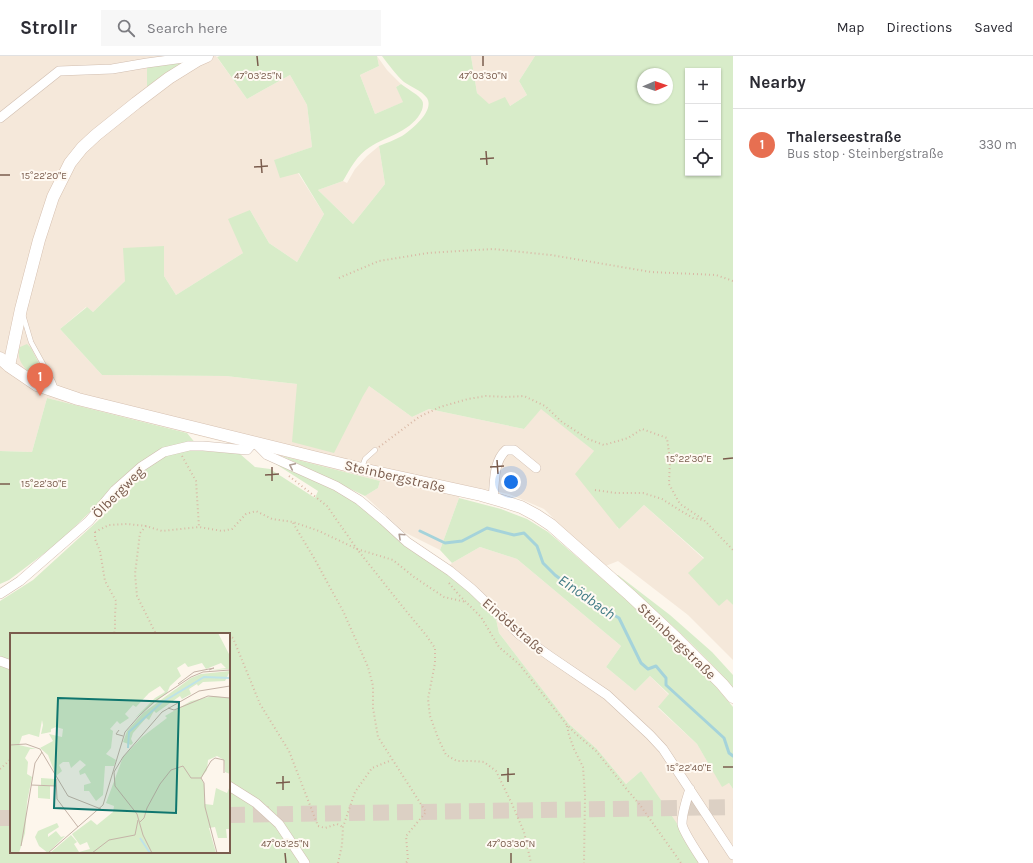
<!DOCTYPE html>
<meta charset="utf-8">
<style>
:root{--surface:#fff;--page:#f7f7f7;--text:#2b2b33;--muted:#7c7c81;--line:#e1e1e2;--accent:#e76f51}
body{margin:0;font-family:Karla,sans-serif;background:var(--page);color:var(--text)}
.controls{position:absolute;right:12px;top:12px;display:grid;overflow:hidden;border-radius:0px;box-shadow:0 1px 3px #0004}
.controls button{width:36px;height:36px;display:grid;place-items:center;padding:0;border:0;border-bottom:1px solid var(--line);background:var(--surface);color:var(--text);font:20px sans-serif}
.compass{position:absolute;left:637px;top:12px;width:36px;height:36px;border-radius:50%;background:var(--surface);box-shadow:0 1px 3px #0004;rotate:88deg}
.you{position:absolute;left:511px;top:426px;width:14px;height:14px;margin:-10px;border:3px solid #fff;border-radius:50%;background:#1a73e8;box-shadow:0 0 0 6px #1a73e833}
.badge{display:grid;place-items:center;width:26px;height:26px;border-radius:50%;background:var(--accent);color:#fff;font-size:13px;font-weight:700}
.pin{position:absolute;translate:-50% -33px;filter:drop-shadow(0 1px 2px #0008)}
.pin::after{content:'';position:absolute;top:21px;width:14px;height:12px;background:inherit;clip-path:polygon(0 0,100% 0,50% 100%)}
.list{margin:0;padding:0;list-style:none}
h2{display:flex;justify-content:space-between;align-items:center;height:52px;margin:0;padding:0 16px;font-size:17px}
h2 small{font-size:13px;font-weight:400;color:var(--muted)}
.list li{display:grid;grid-template-columns:26px 1fr auto;gap:12px;align-items:center;box-sizing:border-box;height:72px;padding:0 16px;border-top:1px solid var(--line)}
.list b{display:block;font-size:15px;white-space:nowrap}
.list p{margin:0;font-size:13px;white-space:nowrap;color:var(--muted)}
.list em{font-size:13px;font-style:normal;color:var(--muted)}
.icon{flex:none;width:22px;height:22px;fill:none;stroke:currentColor;stroke-width:2;stroke-linecap:round;stroke-linejoin:round}
.map{position:relative;flex:none;width:733px;height:807px;overflow:hidden}
header{display:flex;align-items:center;gap:24px;box-sizing:border-box;height:56px;padding:0 20px;background:var(--surface);border-bottom:1px solid var(--line)}
header strong{font-size:19px}
nav{display:flex;gap:22px;margin-inline-start:auto;font-size:14px}
.search{width:280px;height:36px;background:var(--page);display:flex;align-items:center;gap:10px;box-sizing:border-box;padding:0 14px;border-radius:0px;color:var(--muted);font-size:15px}
main{display:flex}
aside{flex:1;background:var(--surface)}
.map>svg:first-child{display:block}
.residential{fill:#f5e8da}
.green{fill:#d8ecc9;fill-rule:evenodd}
.lines{fill:none;stroke-linecap:round;stroke-linejoin:round}
.stream{stroke:#a5d3da;stroke-width:3}
.highway-tunnel{stroke:#dcd0c4;stroke-width:16;stroke-dasharray:16 8;stroke-linecap:butt}
.lane-casing{stroke:#d1beb0;stroke-width:5.5}
.street-casing{stroke:#d1beb0;stroke-width:10}
.secondary-casing{stroke:#d6c0b0;stroke-width:13}
.path{stroke:#d9b8a5;stroke-width:2;stroke-dasharray:1 3;stroke-linecap:butt}
.lane{stroke:#fff;stroke-width:4.5}
.street{stroke:#fff;stroke-width:9}
.secondary{stroke:#fff;stroke-width:12}
.oneway{stroke:#af9d94}
.ticks{fill:none;stroke:#7a5c4d;stroke-width:1.5}
.labels{text-anchor:middle;stroke-width:4;stroke-linejoin:round;paint-order:stroke}
.street-label{font-size:14px;fill:#7a5c4d;stroke:#fffaf3}
.water-label{font-size:15px;font-style:italic;fill:#437c86;stroke:#fffaf3}
.inset-river{fill:none;stroke:#bfe3e8;stroke-width:2}
.inset-road{fill:none;stroke:#c5b3a7;stroke-width:1}
.view{fill:#0f766e;fill-opacity:0.15;stroke:#0f766e;stroke-width:2}
.inset-edge{fill:none;stroke:#7a5c4d;stroke-width:2}
.ticks-label{font-size:10px;text-anchor:middle;fill:#7a5c4d;stroke:#fffaf3;stroke-width:4;stroke-linejoin:round;paint-order:stroke}
</style>
<header>
<strong>Strollr</strong>
<div class="search"><svg class="icon" aria-label="search" viewBox="0 0 24 24"><circle cx="10" cy="10" r="6"/><path d="M15 15l6 6"/></svg>Search here</div>
<nav><a>Map</a><a>Directions</a><a>Saved</a></nav>
</header>
<main>
<div class="map">
<svg width="733" height="807" viewBox="0 0 733 807">
<rect width="100%" height="100%" fill="#fdf6ec"/>
<path class="residential" d="M0,0H216L247,43L290,19L307,49L312,91L275,104L298,117L324,158L297,206L269,187L250,154L243,197L176,239L164,220V190L125,225L93,256L86,251L60,273L102,319L226,320L297,328L369,330L412,361L429,353L524,373L541,352L594,395L618,473L644,449L704,503L719,549L727,542L733,549V604L688,559L618,505L603,511L544,453L509,438L459,428V442L440,494L404,476L365,440L378,432L380,425L47,342L32,396L0,395Z
M377,0L387,14L401,28L396,31L404,46L375,58L360,19L379,10Z
M471,0H535L519,25L527,39L510,50L489,49L477,37Z
M379,90L385,128L353,168L318,134L343,125L347,127L355,113L367,100Z
M480,491L517,503L621,590L606,611L635,635L650,620L669,639L658,652L697,688L722,730L729,727L733,733V807H701L641,715L626,728L597,693L569,668L499,577L496,563L469,535L443,514L452,507Z"/>
<path class="green" d="M220,0H377L379,10L360,19L375,58L403,46L396,31L401,28C407,33 416,37 421,43C424,46 423,50 422,54C413,75 387,80 370,91C357,99 350,113 343,125L318,134L353,168L385,128L379,90C386,87 395,84 402,80C411,74 435,55 427,42C421,34 411,31 404,26C396,19 389,9 382,0H471L477,37L489,48L505,41L510,50L527,39L519,25L535,0H733V549L727,543L719,550L688,517L704,502L644,449L619,473L575,418L594,395L541,353L524,373L429,353L412,361L369,330L363,340L334,397L292,386L297,328L226,320L102,319L60,273L87,251L93,256L125,225L123,192L164,190V220L176,239L243,197L228,163L250,154L269,187L297,206L324,158L299,117L280,122L274,104L312,91L307,49L290,19L247,43L217,1ZM688,15H718V117H688ZM643,18H667V42H643Z
M187,4L147,32V11Z
M27,288L31,292L45,319V323C30,321 14,305 20,291Z
M47,342L187,377L202,395L234,397L240,398L255,411L270,413L315,442L318,435L271,405L307,420L357,446L409,493L443,514L469,535L496,563L499,577L569,668L597,693L626,728L641,715L678,769L701,807H0V545L33,524L102,461L91,455L58,487L9,524L0,528V395L32,396ZM11,578H229V796H11Z
M282,400L380,425L378,432L365,440Z
M459,442L501,453L527,463L548,476L656,569L709,622L733,651V733L729,727L722,731L697,688L658,651L669,638L650,620L635,635L606,611L621,590L517,503L480,491L452,507L440,494Z
M618,519L670,559L712,596L733,619V632C698,591 657,555 616,520Z"/>
<g class="lines">
<path class="stream" d="M420,475L445,487L462,485L487,472L514,479L524,477L537,490L543,507L555,519L591,546L619,562L641,607L648,613L656,610L666,622V629L724,682L729,697L733,700"/>
<path class="highway-tunnel" d="M229,759L733,751
M0,762H11"/>
<g class="lane-casing">
<path id="lane" d="M23,259L31,286L53,326L56,334
M362,411L365,403L375,394"/>
</g>
<g class="street-casing">
<path id="street" d="M0,62L59,15L112,13L147,7L191,1L198,4
M493,442C495,426 493,406 506,394H514L536,412
M0,538L20,525L74,478L89,465L115,434L141,411L164,396L189,390H203L247,394L254,386L267,399L336,430L359,444L383,464L407,486L450,515L472,533L520,579L551,601L607,639L650,679L663,693L733,799
M0,605L11,609
M229,730L256,747L279,768L305,807
M690,733C687,742 682,759 682,768C683,776 699,799 704,807"/>
</g>
<g class="secondary-casing">
<path id="secondary" d="M0,302L9,310L37,329L78,343L362,413L481,439L502,445L521,451L536,459L551,469L630,539L677,583L722,628L733,641
M9,310L21,253L39,184L53,141L70,107L82,92L96,79L136,47L169,22L198,4L207,0"/>
</g>
<path class="path" d="M339,222L379,205L428,197L493,193L551,199L651,216L716,219L733,225
M379,391L419,361L440,351L468,343L486,340L507,341L524,340L545,350L562,366L588,383L604,389L628,382L642,373L667,382L670,404L669,428L680,448L704,464L733,494
M182,400L196,425L199,471
M289,420L327,450L357,493L402,550L426,579L435,592V607L428,643L430,660L438,682L446,699L457,705H473L484,706L496,715L512,748L524,776L531,807
M595,434L616,437H643L662,443L681,455L693,462L703,464
M293,467L314,502L343,555L368,611L373,630V652L378,681L426,756L406,780L408,804L406,807
M146,470L140,477L135,518L137,540L156,578
M95,476L109,469L127,468L146,470L162,475L199,471L222,475L232,473L246,458L256,455L272,463L293,466L319,475L357,493L393,504L414,521L444,541L466,546
M95,476V483L100,495L105,525L116,545L115,559V573L114,578
M449,527L459,539L481,561L499,591L519,608L567,669L576,678L596,695L624,730L640,749L681,807
M229,579L233,582L260,648L289,695L318,770L325,772L337,768L343,771
M567,670L569,679L574,693L583,711L585,739L584,807
M0,713L11,703
M338,807L342,789L343,771L355,736L372,712L392,704"/>
<use href="#lane" class="lane"/>
<use href="#street" class="street"/>
<use href="#secondary" class="secondary"/>
</g>
<defs><path id="oneway-chevron" d="M-2-3.5L2.5 0L-2 3.5" fill="none" stroke-width="1.6" stroke-linecap="round" stroke-linejoin="round"/></defs>
<g class="oneway">
<use href="#oneway-chevron" transform="translate(292 410) rotate(-155)"/>
<use href="#oneway-chevron" transform="translate(401 480) rotate(-137)"/>
</g>
<path class="ticks" d="M257,0L258,10M483,0V10M486,95L487,109M261,103L262,117M480,103L494,102M254,111L268,110M0,119H10M723,403L733,402M497,404L498,418M272,411V425M490,411L504,410M265,419L279,418M0,428H10M723,711H733M508,712V726M501,719L515,718M283,720V734M276,727L290,726M285,797L286,807M511,797V807"/>
<g class="labels">
<g class="street-label">
<text transform="translate(395 420) rotate(13)" y="5">Steinbergstraße</text>
<text transform="translate(118 436) rotate(-45)" y="5">Ölbergweg</text>
<text transform="translate(514 570) rotate(41)" y="5">Einödstraße</text>
<text transform="translate(677 585) rotate(44)" y="5">Steinbergstraße</text>
</g>
<g class="water-label">
<text transform="translate(587 541) rotate(35)" y="5">Einödbach</text>
</g>
</g>
<g transform="translate(10 577)">
<rect width="220" height="220" fill="#fdf6ec"/>
<path d="M0,0H208L220,23V36L202,37L216,35L211,30L196,36L192,30L178,34L175,30L167,35L171,43L160,53L157,60L125,85L145,65L155,59L150,53L139,60L126,74L123,72L115,81L119,85L110,91L107,88L100,96L103,98L101,115L96,121L106,127L104,133H95L93,162L86,168L79,158H74V152L81,150L75,140L70,142L69,138L76,132L70,127L61,135L59,129H53L49,132L52,138L46,143L38,122L30,115L43,108L39,101L52,104L53,96L46,94L41,96V99L31,101L33,92L32,87L29,104L19,101L12,103L9,112L26,116H20L15,125L18,129L17,141L22,144L17,169L15,200L9,220H0ZM220,38L215,48L193,49L188,53L187,51L179,56L181,61L172,66L170,63L146,80L144,78L139,87L136,85L123,100L121,106L123,110L121,112L113,109L117,98L133,80L181,45L191,41ZM203,63L220,65V141L215,139L214,127L207,123L198,127L197,137L191,145L194,151L195,171L203,172L206,155L217,160L220,153V196H216L217,205H208L205,194L199,195L206,220H40L61,202L67,209L64,211L69,219L80,216L77,209L70,212L62,201L81,187L87,192L103,179L104,173L96,170L113,124L132,104L157,85L155,83L181,68ZM31,145L45,146V153L31,152ZM28,153H40V166L28,165ZM47,190L49,194L38,201V204L46,198L51,204L55,203L38,220L29,213L25,204L28,198Z" fill="#d8ecc9"/>
<path class="inset-river" d="M118,115L119,99L151,70L194,44L220,45M130,205L140,220"/>
<path class="inset-road" d="M168,51L184,39L204,35L199,37M158,75L164,77L198,63L220,65M109,97L106,101L113,103M0,112L16,111L30,116L58,163L91,176M46,146L47,166L68,194M21,152L46,153M130,189L134,185L137,175L150,151L161,137L173,133L181,145H191M11,213L25,130L32,119M38,220L93,172L115,99L129,83L145,68L181,44L193,39L220,37M82,220L99,207L125,202L128,187M142,220L133,202L127,181L105,153L104,139L113,124L152,79L189,58L220,53M207,220L195,174L194,150L191,145L201,128L205,125L214,127V140"/>
<path class="view" d="M48,65L169,69L166,180L44,175Z"/>
<rect width="220" height="220" class="inset-edge"/>
</g>
<g class="ticks-label">
<text x="258" y="23">47°03'25"N</text>
<text x="483" y="23">47°03'30"N</text>
<text x="44" y="123">15°22'20"E</text>
<text x="689" y="406">15°22'30"E</text>
<text x="44" y="431">15°22'30"E</text>
<text x="689" y="715">15°22'40"E</text>
<text x="285" y="791">47°03'25"N</text>
<text x="511" y="791">47°03'30"N</text>
</g>
</svg>
<div class="controls">
<button>+</button>
<button>−</button>
<button><svg class="icon" aria-label="locate" viewBox="0 0 24 24"><circle cx="12" cy="12" r="6"/><path d="M12 2v4M12 18v4M2 12h4M18 12h4"/></svg></button>
</div>
<svg class="compass" viewBox="-18 -18 36 36"><path d="M0-13l5 13h-10z" fill="#e53935"/><path d="M0 13l5-13h-10z" fill="#7c7c81"/></svg>
<div class="you"></div>
<div class="pin badge" style="left:40px;top:340px">1</div>
</div>
<aside>
<h2>Nearby<small></small></h2>
<ul class="list">
<li><span class="badge">1</span><div><b>Thalerseestraße</b><p>Bus stop · Steinbergstraße</p></div><em>330 m</em></li>
</ul>
</aside>
</main>
